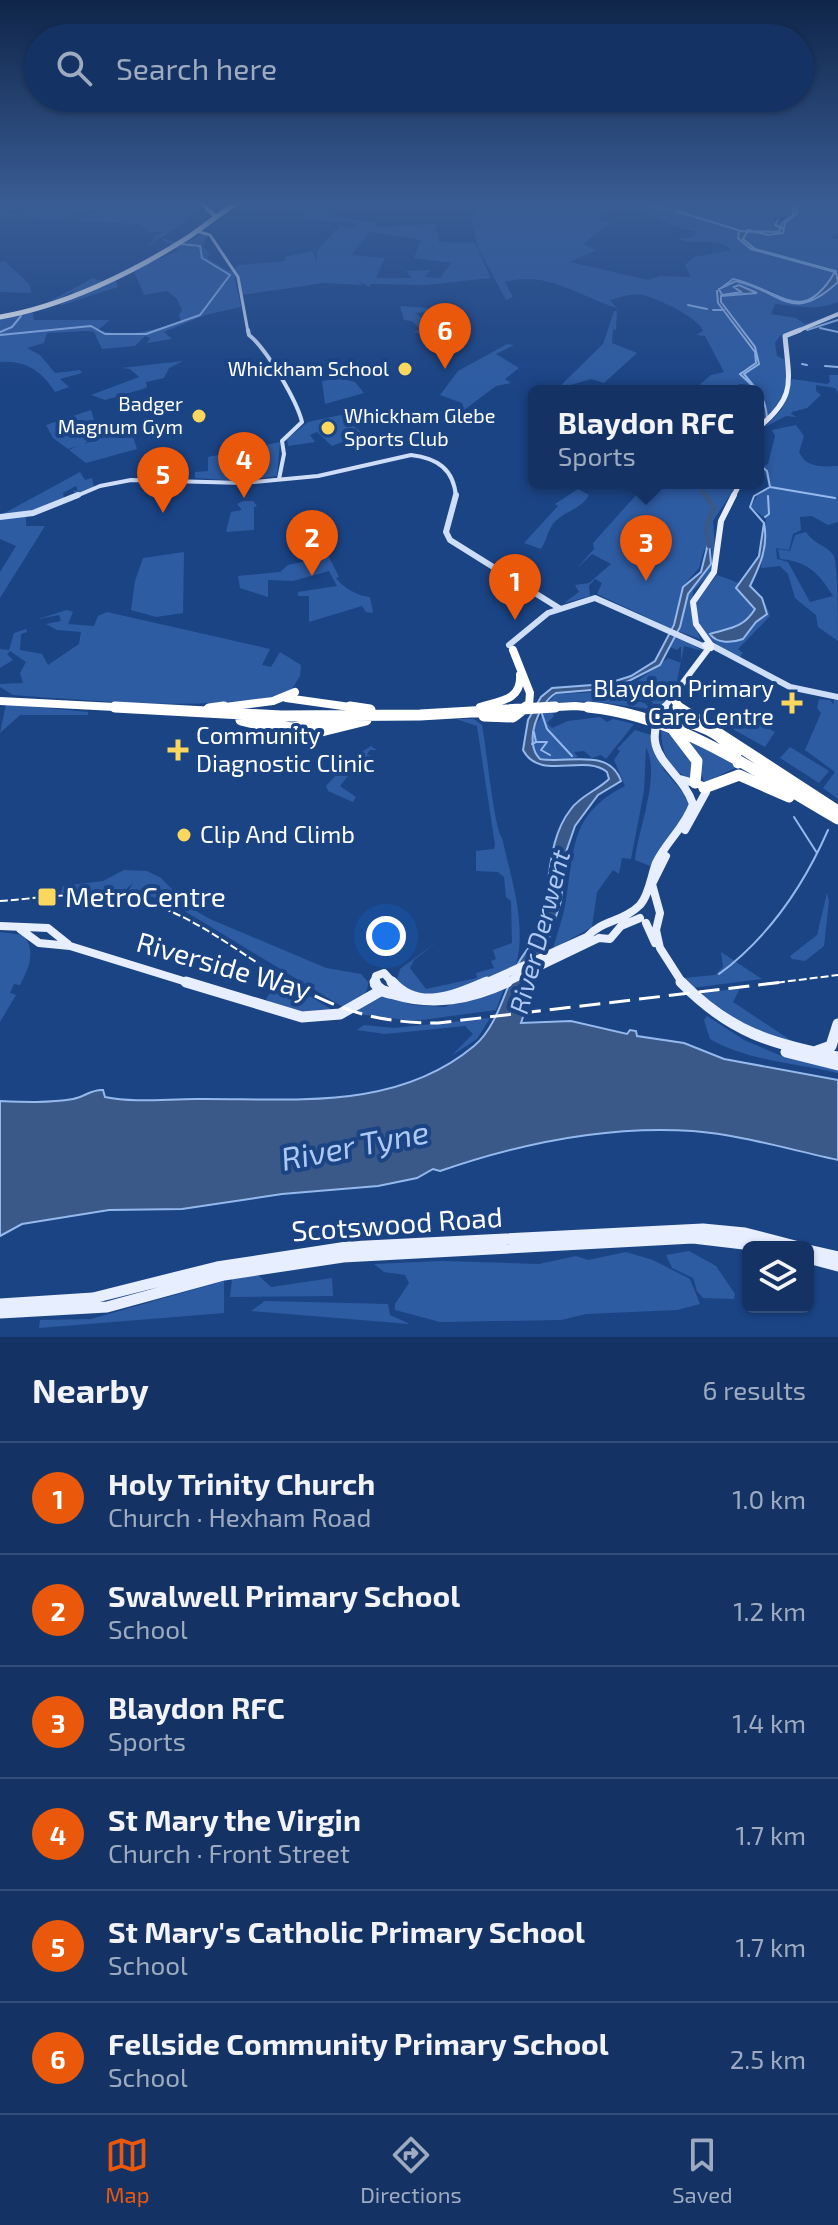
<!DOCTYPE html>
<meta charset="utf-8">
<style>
:root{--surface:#143364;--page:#1d3b6a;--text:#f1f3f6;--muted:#9daabf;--line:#334e78;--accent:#ea580c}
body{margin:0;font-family:"Exo 2",sans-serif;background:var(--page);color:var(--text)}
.controls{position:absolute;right:24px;bottom:24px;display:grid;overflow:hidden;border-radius:12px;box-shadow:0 2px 6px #0004}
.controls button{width:72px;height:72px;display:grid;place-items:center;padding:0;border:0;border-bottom:2px solid var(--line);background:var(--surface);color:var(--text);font:40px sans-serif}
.you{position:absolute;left:386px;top:936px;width:28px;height:28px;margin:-20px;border:6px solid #fff;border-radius:50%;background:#1a73e8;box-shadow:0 0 0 12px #1a73e833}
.badge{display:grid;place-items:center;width:52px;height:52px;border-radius:50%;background:var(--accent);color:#fff;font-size:26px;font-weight:700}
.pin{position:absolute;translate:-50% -66px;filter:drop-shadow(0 2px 4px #0008)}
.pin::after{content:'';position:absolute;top:42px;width:28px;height:24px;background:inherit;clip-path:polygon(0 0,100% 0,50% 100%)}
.popup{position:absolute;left:528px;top:385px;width:236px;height:104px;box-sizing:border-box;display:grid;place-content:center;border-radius:12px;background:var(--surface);filter:drop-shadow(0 2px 6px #0005);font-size:26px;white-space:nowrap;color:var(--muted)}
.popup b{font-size:30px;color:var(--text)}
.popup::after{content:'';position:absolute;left:50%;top:100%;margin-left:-16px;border:16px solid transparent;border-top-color:var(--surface)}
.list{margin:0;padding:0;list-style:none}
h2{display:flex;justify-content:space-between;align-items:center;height:104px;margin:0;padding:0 32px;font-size:34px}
h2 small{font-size:26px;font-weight:400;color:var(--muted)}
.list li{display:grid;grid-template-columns:52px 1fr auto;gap:24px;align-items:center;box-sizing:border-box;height:112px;padding:0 32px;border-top:2px solid var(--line)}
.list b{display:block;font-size:30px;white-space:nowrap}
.list p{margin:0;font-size:26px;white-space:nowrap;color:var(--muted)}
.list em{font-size:26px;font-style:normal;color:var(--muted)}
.icon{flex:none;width:44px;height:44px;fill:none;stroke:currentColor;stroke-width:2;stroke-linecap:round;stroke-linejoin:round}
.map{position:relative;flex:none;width:838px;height:1337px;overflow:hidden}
.search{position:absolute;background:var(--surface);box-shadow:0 2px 6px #0004;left:24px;right:24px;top:24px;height:88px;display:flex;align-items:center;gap:20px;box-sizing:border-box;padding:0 28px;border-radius:44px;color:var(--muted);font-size:30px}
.sheet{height:776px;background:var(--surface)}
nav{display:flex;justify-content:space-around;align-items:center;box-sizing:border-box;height:112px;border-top:2px solid var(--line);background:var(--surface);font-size:22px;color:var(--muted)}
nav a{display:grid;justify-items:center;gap:4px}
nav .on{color:var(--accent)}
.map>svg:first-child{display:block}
.green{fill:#2e5ca3;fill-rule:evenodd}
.water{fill:#3a5888;stroke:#95b9ed;stroke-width:2}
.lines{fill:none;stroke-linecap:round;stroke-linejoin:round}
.stream{stroke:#95b9ed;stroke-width:2}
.river-far1{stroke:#3a5888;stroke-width:4}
.river{stroke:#3a5888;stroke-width:5}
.secondary-far2{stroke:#cedef8;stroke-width:3}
.secondary-far1{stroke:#cedef8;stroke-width:4}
.secondary{stroke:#cedef8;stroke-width:6}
.primary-far4{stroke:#e6eeff;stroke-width:4}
.primary-far3{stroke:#e6eeff;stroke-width:5}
.primary-far2{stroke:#e6eeff;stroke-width:6}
.primary-far1{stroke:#e6eeff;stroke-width:8}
.primary{stroke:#e6eeff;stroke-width:11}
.highway-far2{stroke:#fff;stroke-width:5}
.highway-far1{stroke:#fff;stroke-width:8}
.highway{stroke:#fff;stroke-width:11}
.rail-far1{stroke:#fff;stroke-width:2;stroke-dasharray:8 3;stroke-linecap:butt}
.rail{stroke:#fff;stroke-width:3;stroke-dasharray:21 9;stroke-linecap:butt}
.poi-dot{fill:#fcd75e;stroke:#1b4485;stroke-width:3}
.labels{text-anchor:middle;stroke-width:8;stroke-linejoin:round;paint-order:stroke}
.far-poi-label{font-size:20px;fill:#fff;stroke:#1b4485;text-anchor:end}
.poi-label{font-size:24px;fill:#fff;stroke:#1b4485;text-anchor:start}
.water-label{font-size:26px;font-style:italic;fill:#adc9f3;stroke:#1b4485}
.near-poi-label{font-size:28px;fill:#fff;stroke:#1b4485;text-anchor:start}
.near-street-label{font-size:28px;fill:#fff;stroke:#1b4485}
.near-water-label{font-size:32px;font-style:italic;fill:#adc9f3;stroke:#1b4485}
</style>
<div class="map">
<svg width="838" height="1337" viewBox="0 0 838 1337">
<rect width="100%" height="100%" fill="#1b4485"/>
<path class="green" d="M0,203H195L197,208H203L161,238L184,244L200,235L207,236L202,246L210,253L207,258L228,271L233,270L241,307L205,315L164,332L172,339L147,343L150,338L145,336L135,346L102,349L94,332L88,331L47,333L44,343L27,348L40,355L55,373L80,370L82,373L60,379L69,387L55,392C42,371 25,360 0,362V317L26,314L93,278L107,283L116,281L118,287L59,306L74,291L33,312L34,320H110L98,330C128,338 152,331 181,321L179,315L182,310L177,299L167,291L144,295L133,269L180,250L160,238L145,248L156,238L152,237L163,232H148L140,224L76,221L98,212L96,209L59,220L0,216L8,213L19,216L40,207L27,206L0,214Z
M256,203H277V206L294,203L332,216L377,223L374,227L435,224L436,229L429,230L437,232L439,242L475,243L491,278L425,285L370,284V287L356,280L363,285L324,283L242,295L234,269L239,265L285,261V257L312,251L317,261V251L340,225L351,228L356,224L304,219L303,211L263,206L239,213ZM370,232L421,240L414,258L451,263L440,278L425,277L430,270L406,271L411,278H376L385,258L351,255Z
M747,203L762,212L761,216L766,213L750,203H766L769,210L768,203H792L790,216L773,219L781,228L776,233H782L785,224L796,214L797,203H838V233L829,238L838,239V273L831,268L756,249L835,272L813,300L793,302L767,289C792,316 816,302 838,282V302C816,311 797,306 775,304L771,314L796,318L805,324L838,313L780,336L775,343L777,356L786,360C788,390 782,407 758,427V423L766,419L763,394L744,374L759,364L755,347L721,303L723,296L719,291L735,280H729L717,289C722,319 757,339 756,363L743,370L742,377L750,385L739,384L740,391H692L711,375L724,372L705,336L696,335L703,331C698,317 658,299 643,295C633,293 620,297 610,300L617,308C579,296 546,270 505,282L513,297L506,300L479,250L471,218L477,212L469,204ZM611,208L653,215L670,225L698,232L691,238H677C694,248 717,234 731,250L694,257L685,265L691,277L660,276L648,280L570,262L597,250L583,244L610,223L597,219Z
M5,261L30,285L31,293L0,292V262Z
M400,306L428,308L427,312L415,313L422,318H448L453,328L435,329L433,324L425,325V332L413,333L420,329L412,321L404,320Z
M614,311H617L616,330L613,329L612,343L637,353L604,383L591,379L557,389L603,344Z
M507,344L514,345L496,354L519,368L505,379L511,383L496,386L464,410L462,403L440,395L458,371Z
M183,361L169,368L164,378L146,382L147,387L143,389L105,400L91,395L139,377L130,369L121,368Z
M829,375H838V393L835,388L816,385V391L821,395L807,408L792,412L791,414L797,417L786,416L765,427L782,409L792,379L827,384L830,382Z
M340,378L355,382L364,393L325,404L322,381Z
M91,410L98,434L84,444L130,428L137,449L86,463L69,450L77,446L68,449L53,438L46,425Z
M341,415L363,434L332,446L317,432L310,435L315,442L288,446L287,439L308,422Z
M796,425L804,436L799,452C806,468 822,467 838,466V522L828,525L812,516L800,517L801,530L793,534L789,550L776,548L777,559L788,562L810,602L833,596C819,573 807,561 780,559L778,549L790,551L795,535L806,532C813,544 827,545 834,556C838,568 838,622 838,641L818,627L816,615L795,598L788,574L780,566L761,568L766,519L751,507L758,494L770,488L762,467L768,464L775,436L772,430Z
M280,442L277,476L239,481L195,478V472L208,471V457Z
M80,472L85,480L92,478L94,488L76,497L73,490L78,491L76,486L63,493L65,502L48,510L1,515Z
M647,483H695L710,504L713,503L698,483H738L713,521L715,547L711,573L693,591L692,616L700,639L678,631L688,594L712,557V549L704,550L699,568L683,586L672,629L597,594L602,583L595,579L589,586L590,596L564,603L579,592L575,585L589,583L611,564L592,554L576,569L594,549L593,543Z
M578,489L589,495C581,510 563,511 553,524C547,532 547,540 541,549L524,543L558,506L555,504Z
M243,501H253L257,506L254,507V530L226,532L231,512L242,510L237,504Z
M0,517H26V526H45L0,598V572L16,546L0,539Z
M292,528L316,548L326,551L339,577L336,578C342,587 358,596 370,597L373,613L366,612L362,606L309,622V596H298V592L337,586L329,571L293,581L268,580V597L240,588L238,576L280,572L288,565L316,559L311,550L292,537L288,538L287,531Z
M184,552L183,613L156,617L131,610L135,581L143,558Z
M717,575C741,584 763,589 770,616L738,649L743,653L739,659C715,645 693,632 697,600Z
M67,610L73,612L68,624L94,626L98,616L107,612L270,649L262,665L271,667L280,652L301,665L300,676L289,694C197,712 106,701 13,695L0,687V684L23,683L20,673L26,662L10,651L7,654L13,660L0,668V649L9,650L14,633L26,629L27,632L21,634L20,650L42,654L48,665L79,644L81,632L57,630L46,624L61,621L59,615L38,619Z
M676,635L703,651L684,646L677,681L680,682L657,712L653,710L655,706L651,701L607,695L606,692L634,683L648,696L636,682L668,658L681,663V646L677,650L670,647Z
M602,692L606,696L645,703L650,709L590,701L548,703L556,694Z
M819,699L830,700L834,705V700H838V799L823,788L835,772L805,750L821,713L817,708Z
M6,704L88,712V715H20L0,733Z
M552,710L554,716L547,723L552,728L568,721L600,717L607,722L613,719L634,724L606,759L601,755L592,758L584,751L574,752L578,757C564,761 543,765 533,752L532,730L545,711Z
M742,714L775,732L765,747L731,728Z
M456,719H474L482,725C486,744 494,829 502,838C511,878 527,924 516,965C488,978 420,1017 397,980L400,969L438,941L414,960L410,968L426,989L477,978L476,973L494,968L491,961L496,959L493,950L512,943L511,901L506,897L504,877L498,872L476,871V851L494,849L495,845L477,726Z
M661,727L693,758L694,780C669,772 661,753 661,727Z
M673,728L737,763L735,768L704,783L700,768Z
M635,730L651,735L664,770L690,801L689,809L650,866L635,860C638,828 661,777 646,747L644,791L631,859L622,858L619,874L613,870L597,892L592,927L553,949C557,933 564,916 566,900C575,847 570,814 625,786L614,760L620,751L617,749Z
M371,746L377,750H370L367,754L374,758L372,761L363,757L340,786L356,797L353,802L328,791L326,786L351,759Z
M790,747L829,771L819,783L780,758Z
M124,870L147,871L161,878L189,907L210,919L326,968L361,974L368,982C368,998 356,1001 343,1007L183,910L153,897L127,893L133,883L122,893H61L63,886L103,881Z
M827,893L829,901L824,946L805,961L792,959L790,956L817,935Z
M0,932L24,935C36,953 29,967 20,985L14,984L10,993L16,995L0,1022Z
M721,952L762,979L691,988L684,978L715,975L723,967Z
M280,978L334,1011L312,1014L270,1002L266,999Z
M506,983L496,1010L414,1021L358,1014V1010L383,996L413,1005L444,1007Z
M740,988L733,1002L795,1043L756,1034L698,994Z
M707,1016L744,1040L784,1057L838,1066V1073C797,1063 747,1061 710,1039L704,1020Z
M490,1018L477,1039L451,1056L473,1034L465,1026L385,1034L357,1030L364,1025L394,1028Z
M689,1251L716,1266L735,1294L734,1299L703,1298L697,1291L693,1278L672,1268L666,1255Z
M626,1252L653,1260L690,1279L700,1304L677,1310L586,1314L561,1320L440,1322L395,1310V1304L409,1283L405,1275L384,1272L374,1264L442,1261L539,1264L576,1256L588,1260Z
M258,1275L271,1287L332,1278L333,1296L230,1297L232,1279Z
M224,1281V1313L39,1328L40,1320L91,1319Z
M265,1301L388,1304L390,1315L410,1324L251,1311Z"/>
<path class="water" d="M794,203H797V213L785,223L783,233L768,235L748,230L743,239L755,249L836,271L838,282C791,325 784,292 736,281L719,289L722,295L741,292L734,287L739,285L757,293L721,296V302L755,347L759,364L744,374C758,391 766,397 767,419L758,423L761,419L758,391L740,374L756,363L755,352L718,303L717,291L733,279C783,291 802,327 835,272L751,249L738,238L739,231L779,232L782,223L793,215Z
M764,523C769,547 759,567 750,586L762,598L767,614L756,622L743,639C732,643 717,644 710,634C728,628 743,629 755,609L736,588L759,556Z
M709,540L711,564L688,594L680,627L660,665L615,688L556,693C538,704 523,743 540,759C568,764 609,747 621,781L598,795L575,826L566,852L561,901L521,1023L571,1021L627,1034L630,1030L636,1031L637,1036L684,1043L724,1059L838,1080V1160C791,1150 742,1135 693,1131C606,1125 521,1143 440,1171L433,1169L417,1178L378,1186L282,1194L182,1209L109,1210L22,1224L0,1236V1101C24,1102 49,1103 73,1099C84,1097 92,1089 103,1090L105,1097C134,1103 165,1099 196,1099C291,1098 395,1112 474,1046C498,1026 505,988 519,962C524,953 531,946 535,936C553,897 543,844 571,809C580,796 598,790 609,779L607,772C584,753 540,782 523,750L528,720L541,697L552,688L606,684L631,676L655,661L674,625L683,587L701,572Z"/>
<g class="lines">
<path class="stream" d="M638,203L671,210
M676,211L738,230
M778,220L775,225L782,228
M688,305L707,309
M713,310H724
M820,328L838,332
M807,330L838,320
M0,332L12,327L21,316
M0,335L91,326L105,334H146L200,315L230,275L202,258L200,246L182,244
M802,364L807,365
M825,366L838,367
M762,467L767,471L770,487L754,496L750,507L764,523
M770,487L835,498
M765,517L769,514L768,496
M542,714L547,729L572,756
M536,742H547L541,750L550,755
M532,744L536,742L534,732
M794,817L817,853
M719,974C769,937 803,887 828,830"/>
<path class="river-far1" d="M697,483L706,497"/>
<path class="river" d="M705,495L714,508L706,525L709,546"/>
<path class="secondary-far2" d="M196,231L210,235L238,277L248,332"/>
<path class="secondary-far1" d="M248,330L249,335C266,348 297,401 302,422L282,441L284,454L279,479
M74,497L100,486L131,480L244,483L318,476L411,455C437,458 454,469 456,497"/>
<path class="secondary" d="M456,495L446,532L450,540L559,608
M0,517L33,513L78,495
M509,645L548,613L595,598L705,647
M711,645L790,687L838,697"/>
<path class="primary-far4" d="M201,203L214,215
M795,332L838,314"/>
<path class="primary-far3" d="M758,428C797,396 789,382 785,336L800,330
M733,497L740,483"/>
<path class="primary-far2" d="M709,644L705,645L711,648V645L696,624L693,602L714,572L721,521L734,495
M663,709L709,648"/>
<path class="primary-far1" d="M680,779L701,785L706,792L685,830
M666,856L652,884L660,913L656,930L660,948L683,984
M646,923L655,943
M0,926L48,928L68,944
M20,929L39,943L70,946L193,984
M599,938L610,939L621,926L640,918
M374,984L376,976L384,973L394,984
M483,984L587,937C602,920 623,922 640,905C649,895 651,876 656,863C666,842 685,827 693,804C681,767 634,755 665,707
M503,984L599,938"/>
<path class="primary" d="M186,982L302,1017L340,1014L382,990
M375,982C377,990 385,992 394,994C434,1006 470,999 507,982
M392,982C419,1013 456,995 487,982
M681,982C730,1032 771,1044 838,1057
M817,1051L831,1046L838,1024
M786,1052L838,1065
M808,1250L838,1257
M808,1258L838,1266
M0,1304L93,1298L217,1267L347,1247L703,1229L745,1233L799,1247
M0,1313L107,1307L224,1275L343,1257L693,1238L769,1247"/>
<path class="highway-far2" d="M0,317C64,306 132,273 187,238C205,226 219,213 238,203"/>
<path class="highway-far1" d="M513,650L530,693L529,705L523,709
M678,689L675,701L681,709
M286,698L364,709
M0,701L153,709
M480,707C500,701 522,700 520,675
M209,709L273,701L295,692
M521,709L575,706L609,709"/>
<path class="highway" d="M115,707L281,716L420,715L555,707
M350,707L370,710
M588,707C681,716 759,774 838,819
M678,707L838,811
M209,709L224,707
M652,713C684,721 727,727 738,763
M484,716L513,717L526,707
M241,720L278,729L287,740
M261,724L292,728L345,721
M674,731L697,761L695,783
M277,742L366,720
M704,788L739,775L789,797"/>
<path class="rail-far1" d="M204,205L207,203
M0,901C42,898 87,890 129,898C190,910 239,954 291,984
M766,984L838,975"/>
<path class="rail" d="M288,982C340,1011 378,1023 438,1023L783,982"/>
</g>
<linearGradient id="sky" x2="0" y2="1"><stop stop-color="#0f2549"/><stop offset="0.52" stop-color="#395c94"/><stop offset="1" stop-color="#395c94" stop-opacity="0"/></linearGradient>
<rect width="838" height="390" fill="url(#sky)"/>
<g class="poi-dot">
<circle cx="405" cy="369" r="8"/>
<circle cx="199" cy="416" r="8"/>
<circle cx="328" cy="428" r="8"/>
<path d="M788 691h8v8h8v8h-8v8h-8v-8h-8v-8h8z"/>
<path d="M174 738h8v8h8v8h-8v8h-8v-8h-8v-8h8z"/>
<circle cx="184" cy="835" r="8"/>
<rect x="37" y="887" width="20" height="20" rx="4"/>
</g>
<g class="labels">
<g class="far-poi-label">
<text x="389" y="376">Whickham School</text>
<text x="183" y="411">Badger<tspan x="183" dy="23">Magnum Gym</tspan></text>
<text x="344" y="423" text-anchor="start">Whickham Glebe<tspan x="344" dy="23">Sports Club</tspan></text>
</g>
<g class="poi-label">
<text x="774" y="697" text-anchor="end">Blaydon Primary<tspan x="774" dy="28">Care Centre</tspan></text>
<text x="196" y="744">Community<tspan x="196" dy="28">Diagnostic Clinic</tspan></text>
<text x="200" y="843">Clip And Climb</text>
</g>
<g class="water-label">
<text transform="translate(540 932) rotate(-75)" y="9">River Derwent</text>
</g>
<g class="near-poi-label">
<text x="65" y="907">MetroCentre</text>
</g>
<g class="near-street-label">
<text transform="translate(224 966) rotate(16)" y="10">Riverside Way</text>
<text transform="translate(397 1224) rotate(-4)" y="10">Scotswood Road</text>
</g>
<g class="near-water-label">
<text transform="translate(355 1146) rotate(-11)" y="11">River Tyne</text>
</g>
</g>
</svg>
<div class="controls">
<button><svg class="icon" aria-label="layers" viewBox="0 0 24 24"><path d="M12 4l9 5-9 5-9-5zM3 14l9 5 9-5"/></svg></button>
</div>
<div class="you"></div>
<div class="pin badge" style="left:515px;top:620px">1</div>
<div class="pin badge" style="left:312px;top:576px">2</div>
<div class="pin badge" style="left:646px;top:581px">3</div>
<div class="popup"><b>Blaydon RFC</b>Sports</div>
<div class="pin badge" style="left:244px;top:498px">4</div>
<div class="pin badge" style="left:163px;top:513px">5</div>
<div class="pin badge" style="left:445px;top:369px">6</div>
<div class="search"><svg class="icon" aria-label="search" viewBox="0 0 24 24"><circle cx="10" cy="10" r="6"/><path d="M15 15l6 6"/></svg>Search here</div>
</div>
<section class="sheet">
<h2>Nearby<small>6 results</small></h2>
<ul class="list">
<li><span class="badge">1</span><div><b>Holy Trinity Church</b><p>Church · Hexham Road</p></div><em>1.0 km</em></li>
<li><span class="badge">2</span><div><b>Swalwell Primary School</b><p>School</p></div><em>1.2 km</em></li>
<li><span class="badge">3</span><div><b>Blaydon RFC</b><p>Sports</p></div><em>1.4 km</em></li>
<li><span class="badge">4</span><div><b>St Mary the Virgin</b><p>Church · Front Street</p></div><em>1.7 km</em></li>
<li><span class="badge">5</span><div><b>St Mary's Catholic Primary School</b><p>School</p></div><em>1.7 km</em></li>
<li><span class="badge">6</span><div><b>Fellside Community Primary School</b><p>School</p></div><em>2.5 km</em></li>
</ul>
</section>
<nav>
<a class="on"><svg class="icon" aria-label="map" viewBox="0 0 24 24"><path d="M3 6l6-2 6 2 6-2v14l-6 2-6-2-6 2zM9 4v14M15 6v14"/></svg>Map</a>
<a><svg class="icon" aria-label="directions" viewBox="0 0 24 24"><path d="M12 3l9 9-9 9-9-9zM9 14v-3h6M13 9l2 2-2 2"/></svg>Directions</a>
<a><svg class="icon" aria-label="saved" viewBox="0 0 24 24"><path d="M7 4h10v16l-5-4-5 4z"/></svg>Saved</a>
</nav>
